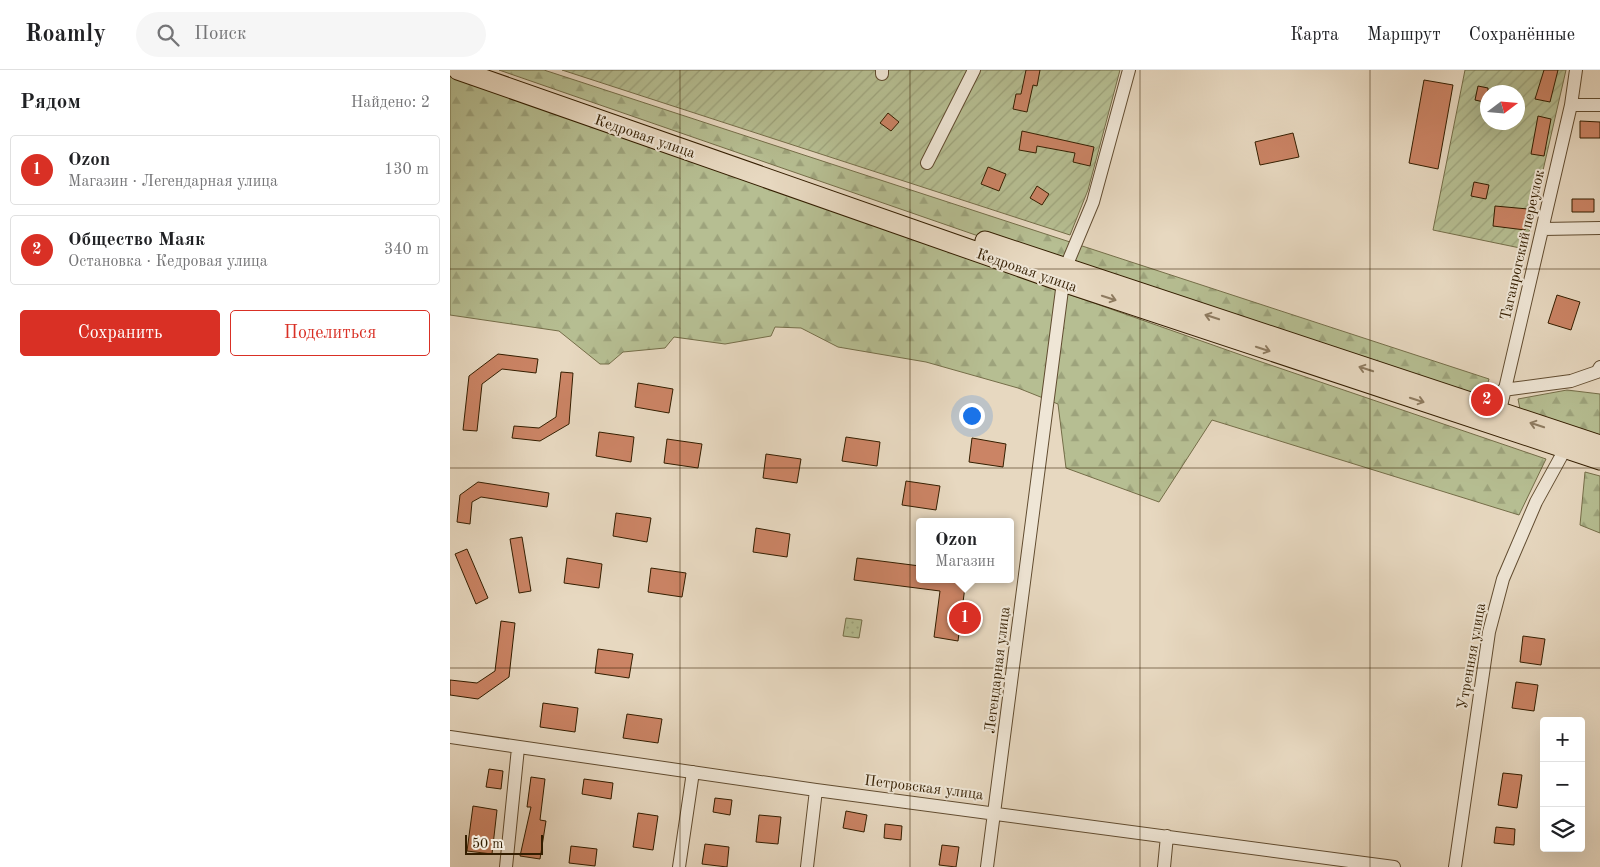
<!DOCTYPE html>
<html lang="ru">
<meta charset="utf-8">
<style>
:root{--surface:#fff;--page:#f6f6f6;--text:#202124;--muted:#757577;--line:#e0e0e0;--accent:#d93025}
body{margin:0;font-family:"Old Standard TT",serif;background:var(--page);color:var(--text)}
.controls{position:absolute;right:15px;bottom:15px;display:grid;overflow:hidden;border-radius:5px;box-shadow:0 5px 20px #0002}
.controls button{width:45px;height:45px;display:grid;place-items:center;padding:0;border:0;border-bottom:1px solid var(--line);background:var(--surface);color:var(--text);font:25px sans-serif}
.compass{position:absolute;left:1030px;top:15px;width:45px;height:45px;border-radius:50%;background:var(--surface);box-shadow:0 5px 20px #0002;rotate:74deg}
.scale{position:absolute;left:15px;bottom:12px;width:78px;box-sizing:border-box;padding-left:5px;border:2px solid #341e00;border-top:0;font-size:14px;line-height:18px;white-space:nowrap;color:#341e00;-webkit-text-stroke:4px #efe6d6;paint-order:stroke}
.you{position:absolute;left:521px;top:345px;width:18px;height:18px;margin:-12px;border:4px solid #fff;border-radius:50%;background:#1a73e8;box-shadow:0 0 0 8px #1a73e833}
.badge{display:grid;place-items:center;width:32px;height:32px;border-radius:50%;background:var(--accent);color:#fff;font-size:16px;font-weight:700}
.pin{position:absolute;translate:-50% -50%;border:2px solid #fff;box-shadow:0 1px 5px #0006}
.popup{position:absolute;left:466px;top:448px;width:98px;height:65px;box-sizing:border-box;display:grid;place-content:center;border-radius:5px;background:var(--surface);filter:drop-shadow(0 1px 4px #0005);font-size:16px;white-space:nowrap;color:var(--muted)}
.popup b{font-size:19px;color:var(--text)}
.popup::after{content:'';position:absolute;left:50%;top:100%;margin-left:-10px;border:10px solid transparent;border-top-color:var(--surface)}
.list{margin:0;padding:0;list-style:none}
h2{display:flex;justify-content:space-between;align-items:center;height:65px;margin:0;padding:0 20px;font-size:21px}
h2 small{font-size:16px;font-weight:400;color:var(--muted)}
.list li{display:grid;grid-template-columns:32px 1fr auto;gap:15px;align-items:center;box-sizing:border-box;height:70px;margin:0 10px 10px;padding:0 10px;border:1px solid var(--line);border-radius:5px}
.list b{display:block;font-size:19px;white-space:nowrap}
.list p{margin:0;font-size:16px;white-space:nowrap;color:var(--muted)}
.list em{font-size:16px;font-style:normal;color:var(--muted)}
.actions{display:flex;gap:10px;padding:15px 20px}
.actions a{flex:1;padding:11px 0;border:1px solid var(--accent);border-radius:5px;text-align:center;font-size:18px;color:var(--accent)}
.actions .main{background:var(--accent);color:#fff}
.icon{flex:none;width:28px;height:28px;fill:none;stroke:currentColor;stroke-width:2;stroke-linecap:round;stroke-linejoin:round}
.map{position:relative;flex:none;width:1150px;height:797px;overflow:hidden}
header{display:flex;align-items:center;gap:30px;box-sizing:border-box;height:70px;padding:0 25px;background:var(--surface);border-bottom:1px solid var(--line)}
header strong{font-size:24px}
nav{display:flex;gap:28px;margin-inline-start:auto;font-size:18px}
.search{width:350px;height:45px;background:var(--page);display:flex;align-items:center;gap:12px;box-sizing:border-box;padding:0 18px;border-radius:28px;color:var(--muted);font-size:19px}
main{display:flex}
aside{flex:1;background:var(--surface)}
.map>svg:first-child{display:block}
.forest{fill:url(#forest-firs);stroke:#756e49}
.park{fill:url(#park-dots);stroke:#756e49}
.garden{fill:url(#garden-furrows);stroke:#756e49;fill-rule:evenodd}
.building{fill:#cb8465;stroke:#341e00}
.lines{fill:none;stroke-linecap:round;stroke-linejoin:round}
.street-casing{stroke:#614c30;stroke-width:14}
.primary-casing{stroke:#341e00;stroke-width:21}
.street{stroke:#efe6d6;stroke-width:12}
.primary{stroke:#e7d8c0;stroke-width:19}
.oneway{stroke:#8e7b60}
.grid{fill:none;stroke:#341e00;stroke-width:1;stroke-opacity:0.55}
.labels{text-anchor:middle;stroke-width:4;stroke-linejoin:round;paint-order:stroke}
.street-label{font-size:15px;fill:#341e00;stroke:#efe6d6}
</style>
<header>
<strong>Roamly</strong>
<div class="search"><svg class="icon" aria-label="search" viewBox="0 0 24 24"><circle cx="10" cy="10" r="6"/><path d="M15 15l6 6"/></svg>Поиск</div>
<nav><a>Карта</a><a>Маршрут</a><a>Сохранённые</a></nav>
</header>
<main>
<aside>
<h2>Рядом<small>Найдено: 2</small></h2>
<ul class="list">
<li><span class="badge">1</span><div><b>Ozon</b><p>Магазин · Легендарная улица</p></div><em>130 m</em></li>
<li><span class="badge">2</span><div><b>Общество Маяк</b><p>Остановка · Кедровая улица</p></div><em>340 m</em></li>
</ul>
<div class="actions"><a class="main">Сохранить</a><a>Поделиться</a></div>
</aside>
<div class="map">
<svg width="1150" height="797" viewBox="0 0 1150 797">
<defs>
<pattern id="forest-firs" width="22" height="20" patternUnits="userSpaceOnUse" patternTransform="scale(1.25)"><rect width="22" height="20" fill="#b6be92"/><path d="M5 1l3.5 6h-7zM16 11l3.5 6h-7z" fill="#9da37c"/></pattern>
<pattern id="park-dots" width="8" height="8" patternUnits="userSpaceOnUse" patternTransform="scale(1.25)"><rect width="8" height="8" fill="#b6be92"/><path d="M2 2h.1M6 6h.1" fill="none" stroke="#9da37c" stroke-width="1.8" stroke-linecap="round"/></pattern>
<pattern id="garden-furrows" width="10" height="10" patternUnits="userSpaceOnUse" patternTransform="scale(1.25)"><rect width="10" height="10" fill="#b6be92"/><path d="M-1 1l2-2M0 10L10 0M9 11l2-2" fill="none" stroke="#9da37c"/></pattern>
</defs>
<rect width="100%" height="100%" fill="#e7d8c0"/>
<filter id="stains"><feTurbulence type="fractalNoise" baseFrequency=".004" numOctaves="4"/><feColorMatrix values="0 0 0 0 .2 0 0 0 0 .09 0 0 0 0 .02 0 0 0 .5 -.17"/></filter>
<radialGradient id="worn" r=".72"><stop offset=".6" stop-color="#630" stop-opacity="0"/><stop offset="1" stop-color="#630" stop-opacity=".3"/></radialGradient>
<path class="forest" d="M49,0H94L1039,309L1031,335L589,187Z
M0,6L794,286L1096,389L1069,445L762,350L709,432L616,398L608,334L568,318L476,292L388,277L351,258L325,257L321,266L275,274L224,267L215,278L173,282L159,294H150L109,261L0,245Z
M1117,320L1150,324V367L1070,339L1068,329Z
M1135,402L1150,406V463L1130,455Z"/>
<path class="park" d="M396,548L412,550L409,568L393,566Z"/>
<path class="garden" d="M112,0H670L638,120L620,165Z
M1015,0H1116L1075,179L983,160ZM1038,22H1068V52H1038Z"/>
<path class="building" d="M576,0H590L587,16L583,15L577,42L563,39L566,24H571Z
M1094,0H1108L1100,32L1085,29Z
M974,10L1003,15L988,99L959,93Z
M1028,16L1038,18V33L1025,30Z
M438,43L449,52L441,61L430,53Z
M1088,46L1101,49L1094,86L1081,84Z
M1130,51L1150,52V68H1130Z
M572,61L644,77L640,96L623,92L625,83L587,76L586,83L569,80Z
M843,63L849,87L810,95L805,72Z
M538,97L556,104L549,121L531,114Z
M1024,112L1039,115L1036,129L1021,126Z
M587,116L599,124L592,135L580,128Z
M1122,129H1144V142H1122Z
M1045,136L1078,139L1075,160L1043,156Z
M1107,225L1130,232L1121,260L1098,253Z
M48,284L88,289L86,303L52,299L32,314L27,361L13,360L19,306Z
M111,302L123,303L119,354L90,371L62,368L64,356L89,358L106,347Z
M188,313L223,319L219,343L185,337Z
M149,362L184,367L181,392L146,386Z
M396,367L430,372L427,396L392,391Z
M522,368L556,374L553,397L519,392Z
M217,369L252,374L248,398L214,393Z
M316,384L351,389L347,413L313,408Z
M456,411L490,416L486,440L452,435Z
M28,412L99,423L97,437L31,427L22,432L20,454L7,452L10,425Z
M166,443L201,448L197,472L163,466Z
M306,458L340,464L337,487L303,482Z
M72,467L81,521L69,523L60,469Z
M17,479L38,528L26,534L5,484Z
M117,488L152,494L149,518L114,513Z
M407,488L470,496V509H516L508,571L484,567L490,521L404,510Z
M201,498L236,503L232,527L198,522Z
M51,551L65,553L59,607L28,629L0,625V610L27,613L45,601Z
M1073,566L1095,569L1091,595L1070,592Z
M148,579L183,584L179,608L145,603Z
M1066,612L1088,615L1084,641L1062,638Z
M93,633L128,638L125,662L90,657Z
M177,644L212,649L208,673L173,668Z
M39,699L53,701L51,719L36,717Z
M1053,703L1072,705L1067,738L1048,735Z
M81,707L95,709L90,750L96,751L90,789L70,786L81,737H77Z
M134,709L163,713L161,729L132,724Z
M265,728L282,730L280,745L263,742Z
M23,736L47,740L42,784L17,781Z
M396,741L417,745L414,762L393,758Z
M188,743L208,746L203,780L183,777Z
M309,745L331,747L328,774L306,772Z
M435,754L452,756L451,770L434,768Z
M1046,757L1065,759L1064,775L1044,773Z
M255,774L279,777L277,797L252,794Z
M492,775L509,777L506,797L489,795Z
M121,776L147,779L145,796L119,793Z"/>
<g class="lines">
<g class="street-casing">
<path id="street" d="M432,4V0
M1121,35H1150
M477,93L524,0
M1093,159L1150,158
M1053,320L1121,311L1147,302L1150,297
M1048,349L1121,35L1126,0
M0,667L366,720L944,797
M56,797L68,678
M229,797L243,702
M357,797L366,720
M537,797L613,212L615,199L643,132L679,0
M714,797L717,766
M1005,797L1039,562L1053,509L1086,432L1119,372"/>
</g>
<g class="primary-casing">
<path id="primary" d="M8,0L613,212L1150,390
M535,171L1150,375"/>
</g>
<use href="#street" class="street"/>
<use href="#primary" class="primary"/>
</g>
<defs><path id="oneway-shaft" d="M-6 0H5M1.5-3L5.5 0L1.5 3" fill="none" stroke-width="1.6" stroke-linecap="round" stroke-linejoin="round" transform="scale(1.25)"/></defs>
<g class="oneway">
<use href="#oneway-shaft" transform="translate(659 228) rotate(18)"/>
<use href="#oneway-shaft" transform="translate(762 247) rotate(-162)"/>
<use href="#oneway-shaft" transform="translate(813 279) rotate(18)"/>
<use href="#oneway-shaft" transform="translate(916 299) rotate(-162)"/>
<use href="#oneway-shaft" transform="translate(967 330) rotate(18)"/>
<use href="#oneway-shaft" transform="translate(1087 355) rotate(-162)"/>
</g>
<path class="grid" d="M230,0V797M460,0V797M690,0V797M920,0V797M0,199H1150M0,398H1150M0,598H1150"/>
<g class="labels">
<g class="street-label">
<text transform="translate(195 66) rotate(19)" y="5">Кедровая улица</text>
<text transform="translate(1072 175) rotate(-77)" y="5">Таганрогский переулок</text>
<text transform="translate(577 200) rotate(19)" y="5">Кедровая улица</text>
<text transform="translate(1021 586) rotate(-80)" y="5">Утренняя улица</text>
<text transform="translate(547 600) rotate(-83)" y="5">Легендарная улица</text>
<text transform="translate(474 717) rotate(7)" y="5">Петровская улица</text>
</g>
</g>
<rect width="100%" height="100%" filter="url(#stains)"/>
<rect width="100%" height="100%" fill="url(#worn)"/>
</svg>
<div class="controls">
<button>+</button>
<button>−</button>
<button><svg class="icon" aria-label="layers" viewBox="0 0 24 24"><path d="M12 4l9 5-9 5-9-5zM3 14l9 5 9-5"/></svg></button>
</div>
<svg class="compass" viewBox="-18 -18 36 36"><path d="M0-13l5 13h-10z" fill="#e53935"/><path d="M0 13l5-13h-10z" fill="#757577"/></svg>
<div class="scale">50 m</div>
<div class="you"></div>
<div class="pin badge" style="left:515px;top:548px">1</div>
<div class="popup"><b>Ozon</b>Магазин</div>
<div class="pin badge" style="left:1037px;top:330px">2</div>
</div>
</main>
